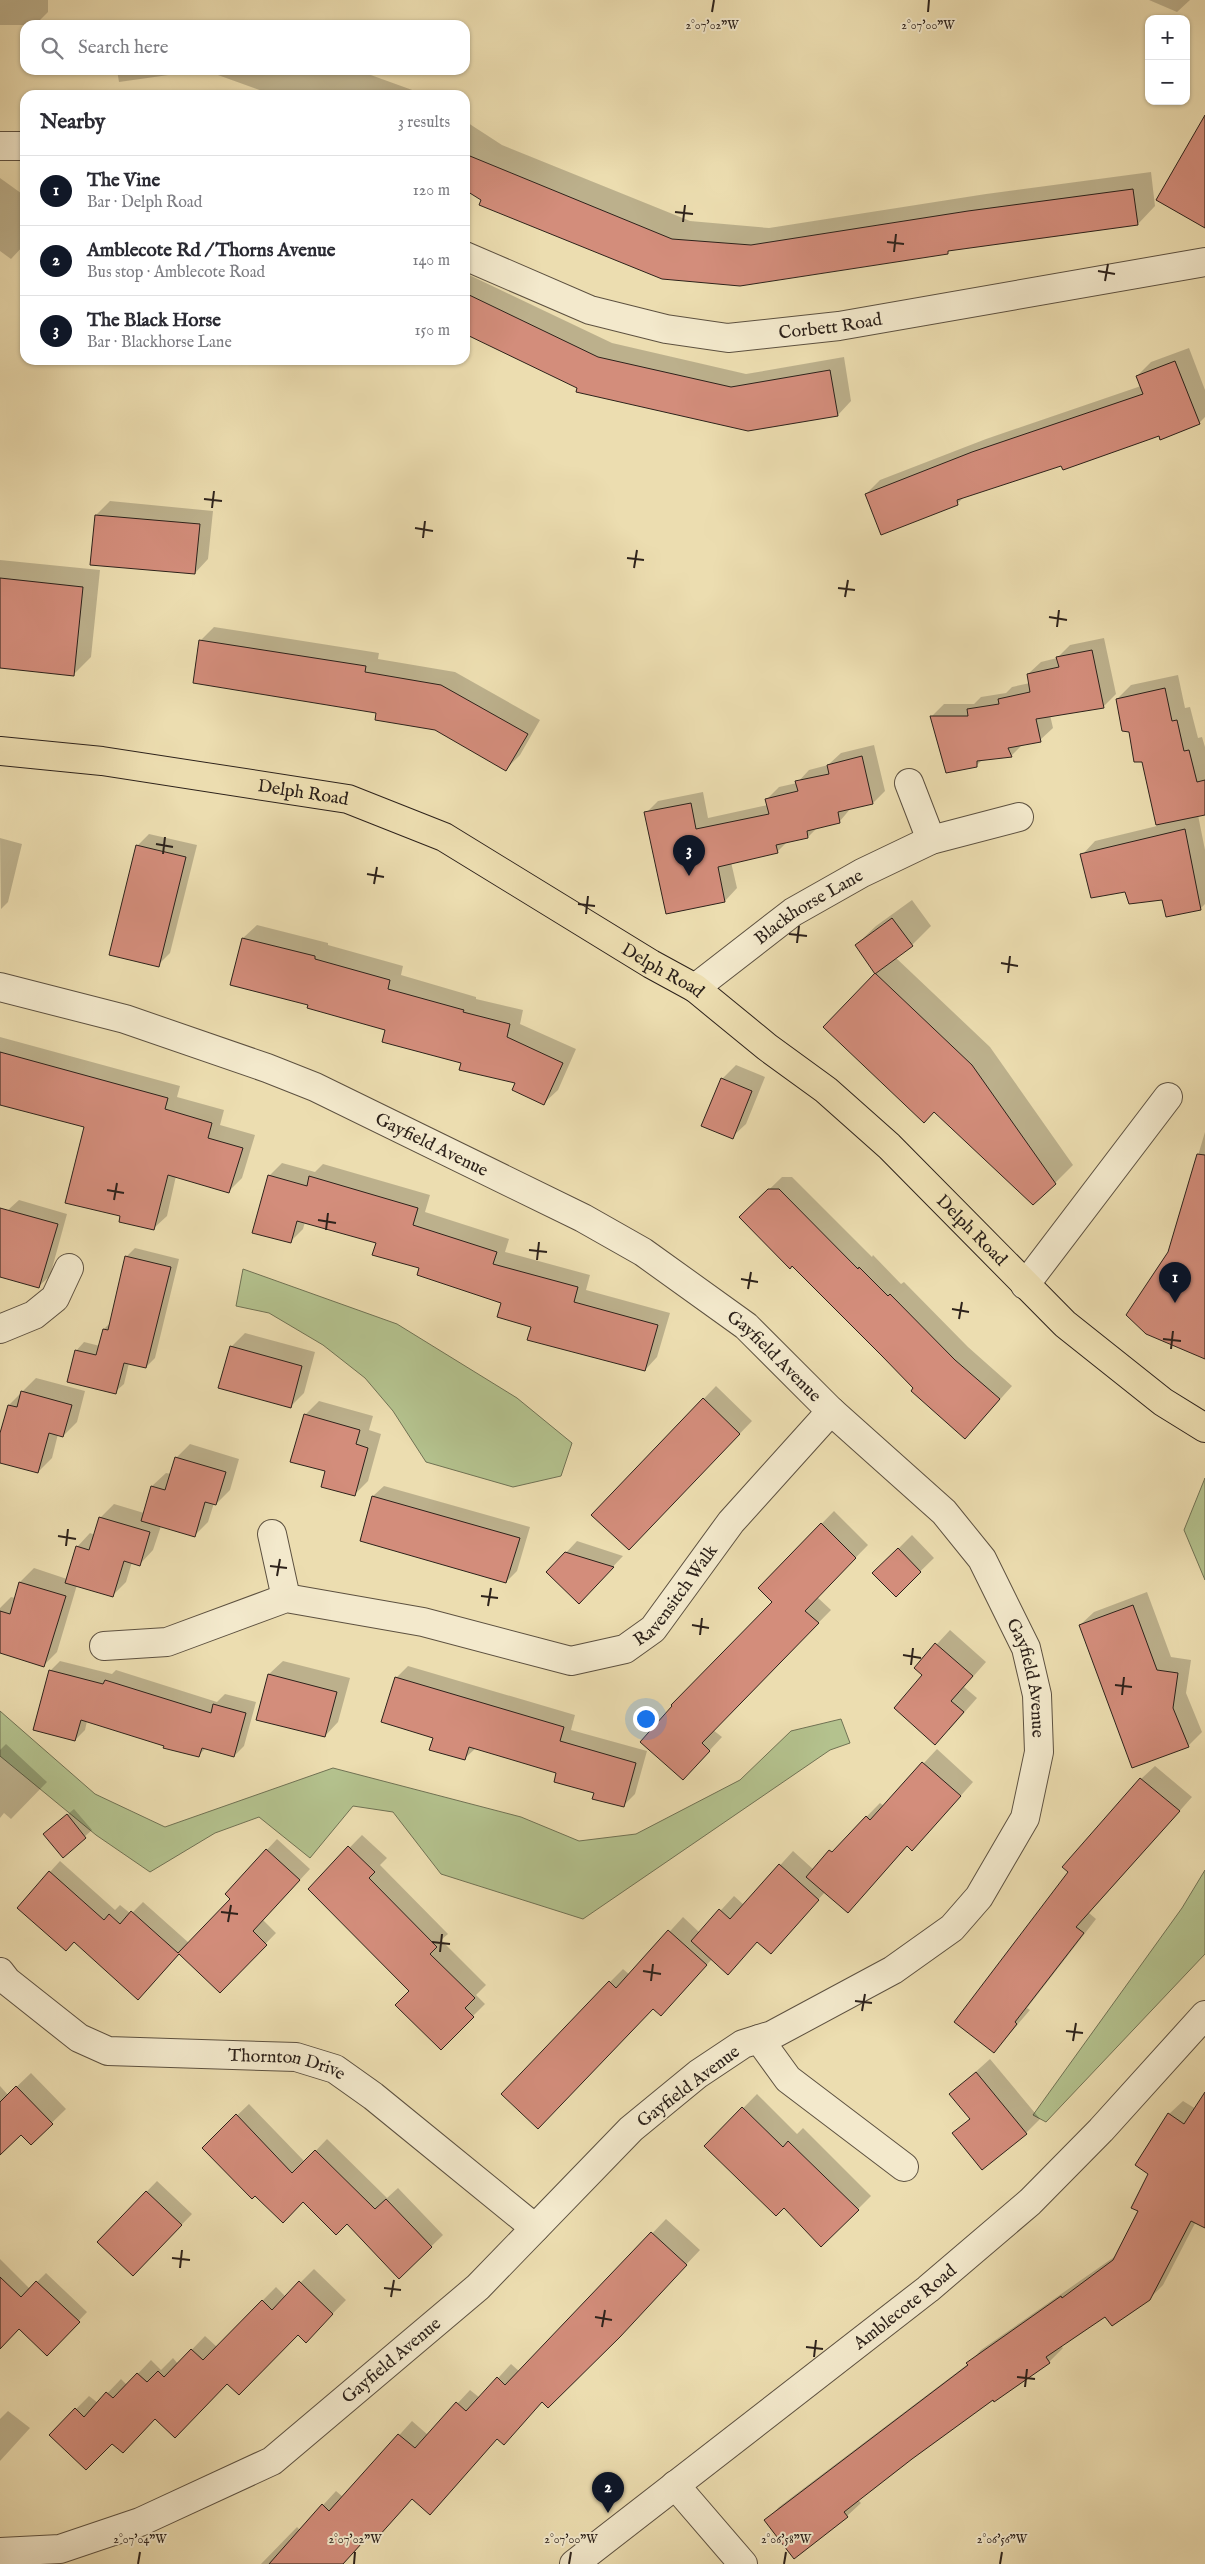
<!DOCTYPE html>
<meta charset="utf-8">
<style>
:root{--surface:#fff;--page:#f2f2f3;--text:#2b2b33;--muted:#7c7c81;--line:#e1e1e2;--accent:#111827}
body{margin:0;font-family:"IM FELL English",serif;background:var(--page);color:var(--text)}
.controls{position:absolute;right:15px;top:15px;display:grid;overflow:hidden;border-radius:10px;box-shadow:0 1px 4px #0004}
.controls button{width:45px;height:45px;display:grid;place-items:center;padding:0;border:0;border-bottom:1px solid var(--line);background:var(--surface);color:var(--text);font:25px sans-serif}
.you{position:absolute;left:645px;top:1718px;width:18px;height:18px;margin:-12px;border:4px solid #fff;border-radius:50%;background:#1a73e8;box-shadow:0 0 0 8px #1a73e833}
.badge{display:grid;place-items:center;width:32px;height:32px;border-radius:50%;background:var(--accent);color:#fff;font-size:16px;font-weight:700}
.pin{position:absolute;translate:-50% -41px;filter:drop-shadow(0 1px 2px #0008)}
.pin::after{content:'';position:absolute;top:26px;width:18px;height:15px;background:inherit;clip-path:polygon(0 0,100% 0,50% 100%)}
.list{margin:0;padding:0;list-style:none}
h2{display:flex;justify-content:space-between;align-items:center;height:65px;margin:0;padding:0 20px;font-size:21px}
h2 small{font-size:16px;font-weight:400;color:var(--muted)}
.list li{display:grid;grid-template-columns:32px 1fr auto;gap:15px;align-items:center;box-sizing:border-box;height:70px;padding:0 20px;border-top:1px solid var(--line)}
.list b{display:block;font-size:19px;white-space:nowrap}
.list p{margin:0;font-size:16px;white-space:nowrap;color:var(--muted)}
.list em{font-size:16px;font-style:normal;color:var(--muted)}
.icon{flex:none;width:28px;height:28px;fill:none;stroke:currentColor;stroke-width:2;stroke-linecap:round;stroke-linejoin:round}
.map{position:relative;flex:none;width:1205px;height:2564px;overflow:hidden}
.search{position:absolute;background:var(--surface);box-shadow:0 1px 4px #0004;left:20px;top:20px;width:450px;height:55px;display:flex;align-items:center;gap:12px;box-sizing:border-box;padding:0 18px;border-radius:15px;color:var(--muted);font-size:19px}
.panel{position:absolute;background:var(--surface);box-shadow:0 1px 4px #0004;left:20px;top:90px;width:450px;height:275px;border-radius:15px}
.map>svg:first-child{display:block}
.green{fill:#b4c28e;stroke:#707254}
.shadow{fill:#0003}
.building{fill:#d38d7b;stroke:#2d221b}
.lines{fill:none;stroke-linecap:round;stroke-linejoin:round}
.minor-casing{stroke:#5d5140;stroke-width:30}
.major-casing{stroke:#2d221b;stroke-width:30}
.minor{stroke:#f3e9cc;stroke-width:28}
.major{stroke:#ecddb0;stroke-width:28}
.ticks{fill:none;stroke:#2d221b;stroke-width:2}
.labels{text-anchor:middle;stroke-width:4;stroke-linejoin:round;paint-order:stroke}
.street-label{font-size:18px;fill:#2d221b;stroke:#f3e9cc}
.ticks-label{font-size:12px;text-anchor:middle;fill:#2d221b;stroke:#f3e9cc;stroke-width:4;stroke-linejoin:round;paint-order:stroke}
</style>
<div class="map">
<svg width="1205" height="2564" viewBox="0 0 1205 2564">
<rect width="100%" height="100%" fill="#ecddb0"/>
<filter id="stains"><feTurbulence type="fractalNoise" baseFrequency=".004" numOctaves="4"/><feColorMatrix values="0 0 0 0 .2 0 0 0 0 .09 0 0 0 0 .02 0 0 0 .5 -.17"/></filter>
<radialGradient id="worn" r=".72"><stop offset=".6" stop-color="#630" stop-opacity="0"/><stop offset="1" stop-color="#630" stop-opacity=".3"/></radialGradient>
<path class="green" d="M243,1269L397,1324L517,1398L572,1443L561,1476L513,1487L426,1462L393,1411L365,1378L323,1345L269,1313L236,1306Z
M1205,1478V1580L1184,1530Z
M0,1711L95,1794L165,1827L333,1768L521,1817L579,1841L636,1834L740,1780L791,1731L841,1719L850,1743L830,1750L583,1919L441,1874L393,1812L353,1806L310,1858L259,1817L215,1833L150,1872L96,1835L0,1756Z
M1205,1870V1954L1046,2122L1033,2115L1182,1908Z"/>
<path class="shadow" d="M0,0H48V12L35,25H0Z
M1149,0H1190L1177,12Z
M223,21L234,25H193Z
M117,70H204L119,82Z
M204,70H357L426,95H273Z
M465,121L502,145L690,221L769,228L986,194L1151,172L1155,206L1138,224L950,249L947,252L740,284L482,200L465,189Z
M0,178L25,196V244L11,259L0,251Z
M465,273L612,343L746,374L844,357L851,401L838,415L578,387L465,332Z
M1189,348L1205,390V417L1199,423L1062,464L965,496L958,503L866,494L880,480L986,439L1141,386L1137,376L1151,362Z
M110,501L213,511L208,559L195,573L96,515Z
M0,560L100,570L91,657L74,674L0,663Z
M214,627L379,653L378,659L455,672L540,720L520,755L506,769L435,729L378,712L200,641Z
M1104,638L1116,694L1103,707L1050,715L1053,728L1040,740L1023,744L1012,755L983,759L976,766L932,716L944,704H974L981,697L1006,693L1012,687L1030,683L1028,674L1041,662L1057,658L1070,645Z
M1178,675L1185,708L1190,707L1198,738L1202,737L1205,747V814L1198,815L1205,850V904L1200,909L1126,890L1082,855L1095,841L1157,826L1143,761L1117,699L1131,685Z
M874,745L885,791L873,803L851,808L840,821L818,827L808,837L788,841L777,852L731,862L737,888L725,901L667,913L646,813L658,801L703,792L708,818L768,805L767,799L779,787L797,783L809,770L828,765L841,753Z
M149,834L197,845L170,953L158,965L137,846Z
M0,838L22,844L8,902L1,909Z
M912,900L931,926L912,945L895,957L990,1047L1073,1165L1055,1183L934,1111L825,1027L876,973L856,945L876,926Z
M257,925L328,943V945L403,966L401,975L476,997V999L523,1010L520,1024L576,1049L558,1090L544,1103L517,1083L386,1029L310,1004L243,938Z
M0,1037L180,1086L177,1097L224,1110L220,1125L255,1135L242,1178L229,1191L176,1176L167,1216L154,1228L122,1215L85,1127L0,1103Z
M736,1065L765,1077L746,1124L732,1137L722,1079Z
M1205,1132V1357L1169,1253Z
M282,1163L315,1172L323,1164L430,1195L425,1212L509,1239L505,1252L590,1275L586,1290L670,1313L657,1357L645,1370L532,1326L502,1302L420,1268L377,1242L305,1222L303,1229L290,1242L269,1176Z
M782,1177H792L872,1257L873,1255L901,1284L904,1282L968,1347L1012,1386L978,1424L915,1388L792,1264L741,1217Z
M19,1200L67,1214L50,1276L39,1286L0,1275V1212L8,1210Z
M135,1248L179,1259L155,1358L146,1367L129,1363L124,1384L115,1392L76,1351L84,1342L100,1346L104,1329L111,1322L126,1257Z
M245,1333L315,1352L304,1393L290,1407L231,1347Z
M36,1378L85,1391L77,1422L63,1436L58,1434L52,1458L38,1472L0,1462V1438L9,1405Z
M716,1386L752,1421L641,1536L593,1515Z
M319,1401L373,1416L369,1430L381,1434L368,1481L354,1495L327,1470L305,1415Z
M190,1444L239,1459L230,1490L216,1504L214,1503L208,1522L194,1536L161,1526L153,1550L140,1564L132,1562L126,1582L112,1596L77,1585L57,1652L43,1666L0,1652V1608L11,1597L15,1598L20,1582L34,1568L67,1579L77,1547L90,1533L95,1535L100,1518L114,1504L144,1513L152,1486L166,1473L171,1474L176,1458Z
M384,1486L530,1527L517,1571L506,1582L361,1540L373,1496Z
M834,1511L868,1545L817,1597L831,1610L713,1730L722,1737L683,1779L773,1602L759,1588Z
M912,1535L934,1558L896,1595L888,1559Z
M577,1541L623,1556L590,1591L548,1572Z
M1147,1592L1171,1657L1191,1660L1186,1693L1202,1732L1188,1746L1080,1625L1094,1612Z
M950,1630L986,1662L964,1687L977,1698L949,1730L924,1675L915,1668Z
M60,1661L112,1674L116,1670L217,1702L225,1694L256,1702L244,1746L234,1756L206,1748L199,1755L87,1721L85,1730L75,1740L50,1671Z
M283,1661L350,1678L338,1722L325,1736L258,1719L269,1674Z
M408,1666L575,1715L571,1730L647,1751L635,1794L623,1806L558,1772L476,1748L464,1759L396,1678Z
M6,1744L47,1782L11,1819L4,1813L0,1818V1750Z
M937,1749L973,1782L926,1835L908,1845L861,1898L825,1892L784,1938L758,1941L712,1959L674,2001L653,2008L552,2114L610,1982L623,1969L630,1975L683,1917L700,1933L734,1896L744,1905L793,1851L814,1870L880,1803L884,1806Z
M1155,1766L1192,1797L1089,1913L1096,1919L1027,2008L1030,2010L994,2052L1070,1871L1141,1779Z
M74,1809L92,1830L63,1856L44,1834Z
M362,1835L387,1858L380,1865L448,1934L441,1940L486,1985L476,1995L485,2004L441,2048L411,1991L309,1889Z
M277,1839L310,1869L263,1920L276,1933L220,1991L180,1953L149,1988L18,1907L60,1861L115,1910L120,1905L131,1914L143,1902L189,1943L232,1899L226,1894Z
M990,2059L1040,2119L1026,2133H954L970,2118L951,2094Z
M31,2073L66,2109L31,2143L21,2133L0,2154V2086L8,2095Z
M757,2094L797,2134L803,2128L871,2196L858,2209L784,2206L706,2146Z
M1205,2095V2204L1163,2285L1149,2299L1105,2316L1060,2345L1063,2348L1049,2362L994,2401L993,2399L911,2458L858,2500L861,2503L847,2516L766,2520L779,2507L968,2364L981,2350L1117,2255L1140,2211L1169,2114L1183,2101L1196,2109Z
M249,2104L305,2162L327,2139L387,2198L398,2188L443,2235L399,2278L347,2223L203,2148Z
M157,2181L192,2214L144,2264L98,2242Z
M666,2219L700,2250L577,2380L549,2407L543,2401L498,2438L430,2513L412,2498L373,2531L343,2564H261L297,2527L300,2530L336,2491L343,2497L412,2421L428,2435L470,2390L480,2398L511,2364L520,2372Z
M0,2259L30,2289L46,2273L87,2312L56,2345L19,2327L0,2334Z
M314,2269L346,2300L306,2341L298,2334L228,2383L155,2418L112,2442L86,2469L76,2409L89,2396L98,2403L121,2379L127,2385L151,2360L161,2370L173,2358L178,2364L205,2336L217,2347L276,2287L286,2297Z
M8,2411L30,2428L0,2461V2419Z"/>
<path class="building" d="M1205,115V228L1156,200Z
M465,154L672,239L751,245L968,211L1133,189L1138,225L948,251V254L740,286L662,279L479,205L481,200L465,190Z
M465,293L598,357L731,387L830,370L838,416L748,431L576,392L577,388L465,334Z
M1175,361L1200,424L1160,440L1159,436L1063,470L1061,466L957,500L958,505L881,535L865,494L972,452L1143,394L1136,376Z
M95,515L200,524L195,574L90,565Z
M0,578L83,587L74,676L0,668Z
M199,640L366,666L365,672L441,685L528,734L506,771L435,730L375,720L376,713L193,683Z
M1092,650L1104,708L1036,719L1041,742L1008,748L1012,757L977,761V767L946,773L930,716H968L967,709L999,704L998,699L1030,692L1027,674L1059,667L1056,657Z
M1165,688L1172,721L1177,720L1184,751L1189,750L1197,782L1205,780V815L1156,825L1142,762H1134L1129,732L1122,731L1116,699Z
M862,756L873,804L838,812L840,823L807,831L808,838L776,845L778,853L718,867L725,902L666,914L644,812L691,803L696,829L769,814L765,799L798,791L795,781L829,774L827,765Z
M1185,829L1201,910L1166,917L1162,900L1129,904L1125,892L1091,898L1080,854Z
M136,845L186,857L159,967L109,955Z
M892,918L913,946L875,974L855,945Z
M242,938L315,956V959L390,980L388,989L464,1010L463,1012L510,1024L507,1037L563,1063L544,1105L512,1090L515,1083L459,1070L461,1063L382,1042L385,1030L307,1008L308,1005L230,985Z
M875,973L972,1065L1056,1184L1033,1205L934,1112L924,1123L823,1027Z
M0,1052L168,1098L165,1109L212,1123L208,1138L243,1148L229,1193L168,1175L154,1230L119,1222L120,1216L65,1203L84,1127L0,1105Z
M721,1078L752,1091L733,1139L701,1126Z
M1197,1154L1205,1155V1359L1146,1334L1126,1315L1168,1252Z
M268,1175L307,1186L309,1176L418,1208L413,1225L497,1252L493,1264L578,1287L574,1302L658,1325L645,1371L527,1340L531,1327L497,1317L501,1303L417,1275L419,1268L372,1255L376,1243L297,1221L291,1243L252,1233Z
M768,1189H779L858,1269L859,1267L888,1296L890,1294L955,1360L1000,1399L965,1439L911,1391L913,1388L882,1356L792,1266L790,1269L739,1217Z
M0,1208L58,1224L39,1288L0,1277Z
M125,1256L171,1267L146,1368L124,1363L116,1394L67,1382L75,1350L96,1355L103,1329L108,1330Z
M230,1346L302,1366L291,1408L218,1388Z
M21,1391L72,1405L63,1437L49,1433L38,1473L0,1463V1433L8,1405L17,1407Z
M703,1398L740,1434L629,1550L591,1515Z
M304,1414L360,1430L356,1444L368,1448L355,1496L321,1487L325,1471L290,1462Z
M175,1457L226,1472L216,1505L205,1502L195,1537L141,1521L151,1486L165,1490Z
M372,1496L520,1538L506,1583L360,1541Z
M99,1517L150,1532L140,1566L124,1561L113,1597L65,1583L76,1546L89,1550Z
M821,1523L856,1558L805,1611L819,1623L702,1743L710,1751L683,1780L640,1742L672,1706L671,1705L772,1602L758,1588Z
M898,1548L921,1572L896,1597L872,1573Z
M565,1552L614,1567L579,1604L546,1572Z
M19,1582L66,1596L44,1667L0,1653V1611L10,1614Z
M1133,1605L1157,1670L1178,1673L1173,1708L1189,1747L1132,1768L1079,1625Z
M935,1643L973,1676L951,1701L964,1712L935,1745L894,1708L922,1675L914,1668Z
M49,1670L103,1684L105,1680L211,1713L213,1704L246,1713L234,1757L202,1748L199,1757L163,1748L164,1746L81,1720L75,1741L33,1730Z
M268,1674L337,1692L325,1737L256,1720Z
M395,1677L564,1727L560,1741L636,1763L624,1807L592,1799L594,1793L554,1782L556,1773L516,1761L469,1747L465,1760L429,1750L433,1738L381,1722Z
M922,1762L961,1796L912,1851L907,1846L848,1913L806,1877L829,1850L832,1852L866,1816L870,1820Z
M1140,1778L1180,1811L1076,1927L1084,1933L1015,2022L1017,2024L994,2053L954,2022L1068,1872L1062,1867Z
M67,1814L86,1838L63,1858L43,1834Z
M348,1846L375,1872L369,1878L437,1947L430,1954L475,1998L465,2008L474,2017L441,2050L395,2005L409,1991L308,1889Z
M266,1849L300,1880L253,1931L267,1945L220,1993L179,1954L138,2000L74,1942L66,1951L17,1908L49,1871L104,1920L109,1914L120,1924L131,1911L178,1953L230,1899L225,1894Z
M779,1864L819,1900L771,1954L757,1942L728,1975L691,1941L719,1909L730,1919Z
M668,1930L707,1965L661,2016L653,2009L538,2129L501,2094L609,1981L616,1988Z
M976,2072L1027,2134L982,2170L952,2133L970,2119L949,2094Z
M16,2086L53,2124L31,2145L21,2135L0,2155V2102Z
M1205,2092V2228L1191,2221L1150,2300L1112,2326L1105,2317L1046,2357L1050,2363L994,2402L993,2400L912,2459L844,2512L848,2517L794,2559L764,2520L968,2365L966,2363L1061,2296L1062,2298L1113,2260L1138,2211L1131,2208L1148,2174L1135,2165L1168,2113L1184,2124Z
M742,2107L783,2147L788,2141L859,2210L821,2247L784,2208L776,2216L704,2146Z
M236,2114L292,2173L315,2150L375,2209L386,2199L432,2247L399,2279L347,2224L336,2235L303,2202L283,2223L255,2196L252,2199L202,2148Z
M146,2191L182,2225L133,2276L97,2242Z
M651,2232L687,2265L620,2337L548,2408L542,2402L504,2445L497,2439L430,2515L412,2499L378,2537L372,2532L343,2564H269L322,2504L329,2511L398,2434L415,2448L456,2402L466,2411L497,2377L505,2385Z
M0,2277L21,2297L36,2281L80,2322L47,2356L19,2329L0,2349Z
M299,2281L333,2314L306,2343L298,2335L239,2395L227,2384L175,2438L155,2419L123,2453L112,2444L86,2470L49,2435L75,2408L84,2417L106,2392L113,2398L137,2373L147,2382L158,2371L164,2377L191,2349L203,2360L262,2300L272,2310Z"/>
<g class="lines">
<g class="minor-casing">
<g id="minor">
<path d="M0,146H25"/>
<path id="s1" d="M465,256L590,310L666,329L728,338L839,326L1205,262"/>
<path d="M909,783L931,840"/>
<path id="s2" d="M0,987L125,1019L267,1068L315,1087L583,1218L643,1252L746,1326L831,1411L944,1512L982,1559L1026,1648L1037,1695L1039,1752L1025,1818L979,1897L952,1928L893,1970L772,2035L743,2044L698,2074L631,2129L478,2287L272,2461L140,2522L60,2549L0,2552"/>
<path id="s3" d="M695,988L793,912L862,873L931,840L1019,817"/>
<path d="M1025,1285L1168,1097"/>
<path d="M0,1329L34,1315L55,1298L69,1268"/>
<path d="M272,1534L286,1598"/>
<path id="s4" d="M104,1646L167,1642L286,1598L423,1622L571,1661L625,1649L653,1629L731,1522L831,1411"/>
<path id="s5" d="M0,1972L7,1981L79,2038L108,2051L296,2057L335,2069L373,2096L535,2228"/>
<path d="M759,2039L788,2079L904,2167"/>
<path d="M675,2485L743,2564"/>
<path id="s6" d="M574,2564L928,2289L1030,2202L1101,2130L1205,2015"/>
</g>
</g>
<g class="major-casing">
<g id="major">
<path id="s7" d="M0,751L102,761L348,799L444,837L651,964L695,988L767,1047L826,1090L889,1146L1065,1324L1163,1402L1205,1428"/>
</g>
</g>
<use href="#minor" class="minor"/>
<use href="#major" class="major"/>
</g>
<path class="ticks" d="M712,12L714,0M928,12L929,0M675,212L693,214M683,222L685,205M887,242L904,244M894,252L896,234M1098,271L1115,274M1105,281L1108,264M204,499L222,501M212,508L214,491M415,528L433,531M423,538L425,521M627,558L644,560M634,568L637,550M838,588L855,590M845,597L848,580M1049,617L1067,620M1057,627L1059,610M156,844L173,847M163,854L165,837M367,874L384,877M374,884L377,867M578,904L595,906M586,914L588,896M789,934L807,936M797,943L799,926M1001,963L1018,966M1008,973L1010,956M107,1190L124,1193M114,1200L117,1183M318,1220L336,1223M326,1230L328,1213M529,1250L547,1252M537,1260L539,1242M741,1279L758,1282M748,1289L751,1272M952,1309L969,1312M959,1319L962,1302M1163,1339L1181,1341M1171,1349L1173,1331M58,1536L76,1539M66,1546L68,1529M270,1566L287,1568M277,1576L280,1559M481,1596L498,1598M488,1606L491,1588M692,1625L709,1628M700,1635L702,1618M903,1655L921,1658M911,1665L913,1648M1115,1685L1132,1687M1122,1695L1124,1677M221,1912L238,1914M228,1922L231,1905M432,1942L450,1944M440,1952L442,1934M643,1971L661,1974M651,1981L653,1964M855,2001L872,2003M862,2011L865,1994M1066,2031L1083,2033M1073,2041L1076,2023M172,2258L190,2260M180,2268L182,2250M384,2288L401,2290M391,2297L394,2280M595,2317L612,2320M602,2327L605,2310M806,2347L823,2349M814,2357L816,2340M1017,2377L1035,2379M1025,2387L1027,2369M138,2564L140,2552M354,2564L355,2552M569,2564L571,2552M784,2564L786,2552M1000,2564L1002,2552"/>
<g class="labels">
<g class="street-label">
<text dy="6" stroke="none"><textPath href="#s1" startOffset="380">Corbett Road</textPath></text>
<text dy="6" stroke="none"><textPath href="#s7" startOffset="306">Delph Road</textPath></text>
<text dy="6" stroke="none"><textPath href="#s3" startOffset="140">Blackhorse Lane</textPath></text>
<text dy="6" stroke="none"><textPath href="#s7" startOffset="711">Delph Road</textPath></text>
<text dy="6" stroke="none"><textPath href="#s2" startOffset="461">Gayfield Avenue</textPath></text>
<text dy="6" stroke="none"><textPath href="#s7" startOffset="1116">Delph Road</textPath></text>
<text dy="6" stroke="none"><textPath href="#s2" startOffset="866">Gayfield Avenue</textPath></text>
<text dy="6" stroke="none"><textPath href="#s4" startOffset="612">Ravensitch Walk</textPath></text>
<text dy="6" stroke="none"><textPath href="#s2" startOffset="1286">Gayfield Avenue</textPath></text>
<text dy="6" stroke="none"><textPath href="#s5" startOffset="315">Thornton Drive</textPath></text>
<text transform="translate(688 2086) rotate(-37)" y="6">Gayfield Avenue</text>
<text dy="6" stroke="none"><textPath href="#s6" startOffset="419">Amblecote Road</textPath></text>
<text transform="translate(391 2360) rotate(-40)" y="6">Gayfield Avenue</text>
</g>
</g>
<g class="ticks-label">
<text x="712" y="29">2°07'02"W</text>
<text x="928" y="29">2°07'00"W</text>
<text x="140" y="2543">2°07'04"W</text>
<text x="355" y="2543">2°07'02"W</text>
<text x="571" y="2543">2°07'00"W</text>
<text x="786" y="2543">2°06'58"W</text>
<text x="1002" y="2543">2°06'56"W</text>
</g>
<rect width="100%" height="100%" filter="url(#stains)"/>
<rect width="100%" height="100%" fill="url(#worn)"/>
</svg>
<div class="controls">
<button>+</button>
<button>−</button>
</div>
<div class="you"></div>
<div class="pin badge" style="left:1175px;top:1303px">1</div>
<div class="pin badge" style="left:608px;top:2513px">2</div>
<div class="pin badge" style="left:689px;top:876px">3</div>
<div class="search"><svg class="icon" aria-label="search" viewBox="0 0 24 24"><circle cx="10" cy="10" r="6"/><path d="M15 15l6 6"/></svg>Search here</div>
<section class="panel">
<h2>Nearby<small>3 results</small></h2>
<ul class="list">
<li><span class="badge">1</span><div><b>The Vine</b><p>Bar · Delph Road</p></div><em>120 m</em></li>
<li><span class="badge">2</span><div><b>Amblecote Rd / Thorns Avenue</b><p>Bus stop · Amblecote Road</p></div><em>140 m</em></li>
<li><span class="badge">3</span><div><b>The Black Horse</b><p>Bar · Blackhorse Lane</p></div><em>150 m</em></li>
</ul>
</section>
</div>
